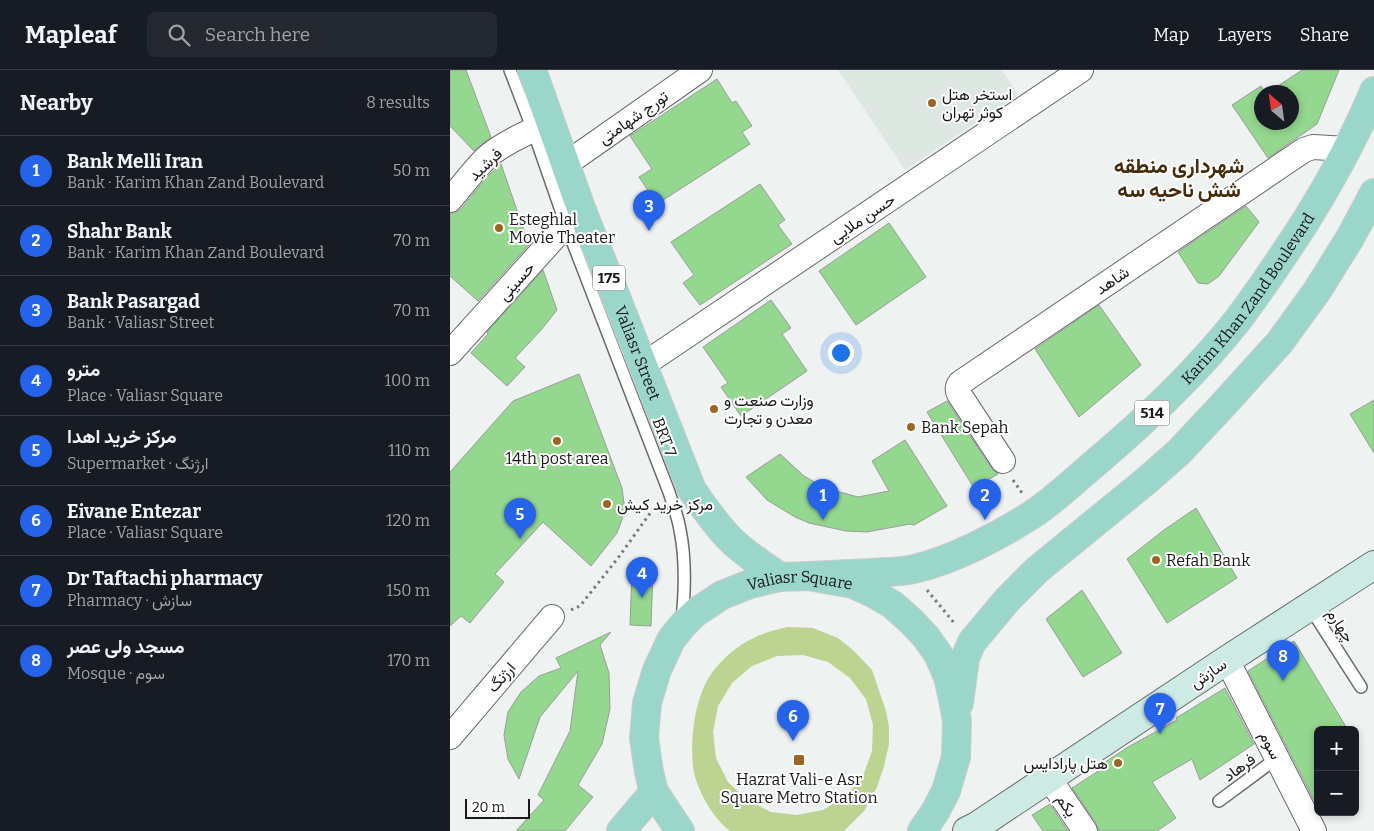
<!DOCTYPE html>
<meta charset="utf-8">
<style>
:root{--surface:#171b24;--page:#242831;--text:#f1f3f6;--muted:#9ea1a6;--line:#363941;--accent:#2563eb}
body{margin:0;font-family:Bitter,Vazirmatn,serif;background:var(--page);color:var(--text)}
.controls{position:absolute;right:15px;bottom:15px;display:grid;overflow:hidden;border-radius:8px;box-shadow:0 2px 8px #0003}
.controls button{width:45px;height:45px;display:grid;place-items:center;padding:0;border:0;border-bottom:1px solid var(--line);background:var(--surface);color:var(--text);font:25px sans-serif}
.compass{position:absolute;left:804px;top:15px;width:45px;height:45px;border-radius:50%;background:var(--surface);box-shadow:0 2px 8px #0003;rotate:331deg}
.scale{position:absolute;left:15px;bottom:12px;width:65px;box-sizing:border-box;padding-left:5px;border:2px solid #181918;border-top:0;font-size:14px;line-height:18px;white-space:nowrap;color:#181918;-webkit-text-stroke:4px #fff;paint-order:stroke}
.you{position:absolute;left:390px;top:282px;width:18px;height:18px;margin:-12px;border:4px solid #fff;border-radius:50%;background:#1a73e8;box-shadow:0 0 0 8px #1a73e833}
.badge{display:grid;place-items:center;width:32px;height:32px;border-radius:50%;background:var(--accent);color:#fff;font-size:16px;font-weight:700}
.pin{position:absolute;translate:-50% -41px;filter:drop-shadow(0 1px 2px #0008)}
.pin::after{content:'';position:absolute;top:26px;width:18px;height:15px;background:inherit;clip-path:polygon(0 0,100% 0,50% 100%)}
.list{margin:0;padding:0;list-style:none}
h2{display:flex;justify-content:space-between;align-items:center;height:65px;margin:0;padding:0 20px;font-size:21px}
h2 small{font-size:16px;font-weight:400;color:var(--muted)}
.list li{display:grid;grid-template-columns:32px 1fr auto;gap:15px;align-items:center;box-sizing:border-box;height:70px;padding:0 20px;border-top:1px solid var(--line)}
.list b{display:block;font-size:19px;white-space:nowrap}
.list p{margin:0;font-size:16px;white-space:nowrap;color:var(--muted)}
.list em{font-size:16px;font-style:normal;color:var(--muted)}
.icon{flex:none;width:28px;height:28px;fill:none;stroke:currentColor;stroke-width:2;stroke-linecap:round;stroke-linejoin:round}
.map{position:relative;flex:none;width:924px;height:761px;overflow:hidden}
header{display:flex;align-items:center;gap:30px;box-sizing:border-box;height:70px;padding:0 25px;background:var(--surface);border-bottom:1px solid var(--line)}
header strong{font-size:24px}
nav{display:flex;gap:28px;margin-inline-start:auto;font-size:18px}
.search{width:350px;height:45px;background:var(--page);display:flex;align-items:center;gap:12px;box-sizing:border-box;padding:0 18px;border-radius:8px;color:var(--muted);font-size:19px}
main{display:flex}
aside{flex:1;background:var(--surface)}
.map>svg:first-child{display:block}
.built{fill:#dce8e1}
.green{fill:#bdd392;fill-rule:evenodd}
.building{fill:#94d78e;stroke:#9a9d9a}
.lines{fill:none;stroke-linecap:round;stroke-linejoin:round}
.lane-casing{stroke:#676b69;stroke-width:14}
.street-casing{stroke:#676b69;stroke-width:26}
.secondary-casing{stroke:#676b69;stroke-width:30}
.primary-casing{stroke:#ccc;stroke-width:30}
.path{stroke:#797b7a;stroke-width:3;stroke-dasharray:2.5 4;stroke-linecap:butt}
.lane{stroke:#fff;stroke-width:11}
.street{stroke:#fff;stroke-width:24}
.secondary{stroke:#cdeae5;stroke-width:28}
.primary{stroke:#9bd6cb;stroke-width:28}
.poi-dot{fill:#9d6521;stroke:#fff;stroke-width:2}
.labels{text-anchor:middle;stroke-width:4;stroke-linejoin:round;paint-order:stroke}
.shield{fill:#fff;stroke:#5d5e5d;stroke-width:1}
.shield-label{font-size:15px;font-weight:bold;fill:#181918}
.poi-label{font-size:16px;fill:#181918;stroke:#fff;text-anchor:start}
.street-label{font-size:16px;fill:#181918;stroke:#fff}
.district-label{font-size:21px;font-weight:bold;fill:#472c0c;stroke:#fff}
</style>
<header>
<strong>Mapleaf</strong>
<div class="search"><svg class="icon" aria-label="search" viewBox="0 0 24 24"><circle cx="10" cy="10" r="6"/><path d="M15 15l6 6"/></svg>Search here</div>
<nav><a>Map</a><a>Layers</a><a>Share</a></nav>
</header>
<main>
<aside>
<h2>Nearby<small>8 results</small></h2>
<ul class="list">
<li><span class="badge">1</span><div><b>Bank Melli Iran</b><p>Bank · Karim Khan Zand Boulevard</p></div><em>50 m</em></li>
<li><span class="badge">2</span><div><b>Shahr Bank</b><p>Bank · Karim Khan Zand Boulevard</p></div><em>70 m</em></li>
<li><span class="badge">3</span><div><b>Bank Pasargad</b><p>Bank · Valiasr Street</p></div><em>70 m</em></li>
<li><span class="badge">4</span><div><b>مترو</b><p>Place · Valiasr Square</p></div><em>100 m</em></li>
<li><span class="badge">5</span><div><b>مرکز خرید اهدا</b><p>Supermarket · ارژنگ</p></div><em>110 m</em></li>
<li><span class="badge">6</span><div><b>Eivane Entezar</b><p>Place · Valiasr Square</p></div><em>120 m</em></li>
<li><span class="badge">7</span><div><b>Dr Taftachi pharmacy</b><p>Pharmacy · سازش</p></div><em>150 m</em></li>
<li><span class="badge">8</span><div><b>مسجد ولی عصر</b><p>Mosque · سوم</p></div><em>170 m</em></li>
</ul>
</aside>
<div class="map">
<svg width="924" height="761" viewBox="0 0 924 761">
<rect width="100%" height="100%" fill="#eef2f0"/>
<path class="built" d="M388,0H552L568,25L455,100Z"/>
<path class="green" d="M338,557L363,558L388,568L403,580L422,600L436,641L439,657V674L434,696L427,717L414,741L394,761H280C263,749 245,717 243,696C240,667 245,624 264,600C284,575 307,563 338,557ZM353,585L378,592L400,608L416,629L423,655L422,681L413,706L396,726L373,740L347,745L321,742L297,730L278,712L266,688L263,662L268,636L282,613L302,596L327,586Z"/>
<path class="building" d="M0,0H16L41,67L24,81L0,56Z
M852,0H889L867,54L818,88L782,35L811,16L815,22H812V52H842V22H819Z
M267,9L282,33L286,31L302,56L292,62L300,74L207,134L189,107L202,99L180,66Z
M51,94L79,175L28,231L0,206V143H5L11,139L37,107Z
M310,114L335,150L328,155L342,174L250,235L233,213L244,205L221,172Z
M796,136L809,152L769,206L758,214L748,213L728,182Z
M439,153L476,207L406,255L369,201Z
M93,200L107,240L91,260L65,288L75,297L57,316L21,283L38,264L37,262Z
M321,230L341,258L332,264L357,301L291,346L271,317L278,313L253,277Z
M649,235L691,295L629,347L585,279Z
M129,304L172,418L175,441L167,463L141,496L93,452L45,504L54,512L20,553L11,546L0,556V402L63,331Z
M924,330V383L900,344Z
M497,331L542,399L548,404L524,418L477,342Z
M455,370L497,436L464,455L460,454L417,462L396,461L359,453L345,447L317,430L296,407L330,384L354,406L368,414L386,421L408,427L439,421L422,391Z
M746,438L787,508L717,553L677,489L714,460Z
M182,500L203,501L201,556L180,555Z
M632,520L672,583L633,607L596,549Z
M161,562L150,575L159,603L160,639L152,674L128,715L143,727L115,761H66L94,730L88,725L120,661L128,601L90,647L69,709L58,689L54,665L58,642L71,622L89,606L111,598L106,588Z
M844,571L898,660H868V738L798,601Z
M775,618L804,674L750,710L742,689L702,712L726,748L707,761H649L646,753L622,718L650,700L648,697L678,677L727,650L726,648Z
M600,734L618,761H593L582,745Z"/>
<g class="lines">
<g class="lane-casing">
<path id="lane" d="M60,0L83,60L116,155L219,422C223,435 228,447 230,460C236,489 235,520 232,550
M859,536L911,617
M769,731L827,688"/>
</g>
<g class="street-casing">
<path id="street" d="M116,94L250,0
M0,130C12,116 23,101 36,88C51,74 82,60 101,52
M0,283L131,138
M193,295L631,0
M553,391L509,324C507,320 507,317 510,313L854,80L863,77L897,79
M777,590L864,761
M0,667L102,547
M599,708L635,761"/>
</g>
<g class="secondary-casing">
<path id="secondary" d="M517,761L527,756L777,590L924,495"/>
</g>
<g class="primary-casing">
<g id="primary">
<path id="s1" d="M82,0L131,138L242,420C254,437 266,455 280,469C295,484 313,495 330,507"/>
<path id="s2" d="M358,506C379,505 400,504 421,503C435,502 451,502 464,499C503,490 549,466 583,444C604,430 624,411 644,394C695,351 745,304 787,251C810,221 831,189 852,157C879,114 905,68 924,21"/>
<path d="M509,633L515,588L522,572L558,529L587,500L696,411L729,382L773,335L830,272L867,221L900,168L924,123"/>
<path d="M171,761L204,722"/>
<path id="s3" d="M230,761L204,722L199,702L194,668L197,633L207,600L221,570L232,556L245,543L272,525L300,514L330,507L358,506L403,514L423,523L443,535L461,551L476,567L488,584L498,607L503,629L507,651L506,687L496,721L485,742L472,761"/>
</g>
</g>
<path class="path" d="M563,410L572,423
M477,520L505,554
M121,540L130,536L168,488L206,435"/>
<use href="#lane" class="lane"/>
<use href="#street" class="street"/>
<use href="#secondary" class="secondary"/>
<use href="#primary" class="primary"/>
</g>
<g class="poi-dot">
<circle cx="482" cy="33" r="5"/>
<circle cx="49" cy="158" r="5"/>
<circle cx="264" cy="339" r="5"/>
<circle cx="461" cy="357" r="5"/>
<circle cx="107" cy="371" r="5"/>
<circle cx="157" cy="434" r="5"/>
<circle cx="706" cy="490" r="5"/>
<rect x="343" y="684" width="12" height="12" rx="2.5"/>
<circle cx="668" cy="693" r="5"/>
</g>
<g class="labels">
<g class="shield">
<rect x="143" y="195.5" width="32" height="25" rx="4"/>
<rect x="684.5" y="330.5" width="35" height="25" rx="4"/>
</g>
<g class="shield-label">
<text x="159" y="213">175</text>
<text x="702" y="348">514</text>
</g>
<g class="poi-label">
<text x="492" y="30">استخر هتل<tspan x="492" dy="18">کوثر تهران</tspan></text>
<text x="59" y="155">Esteghlal<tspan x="59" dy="18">Movie Theater</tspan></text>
<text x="274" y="336">وزارت صنعت و<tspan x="274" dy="18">معدن و تجارت</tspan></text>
<text x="471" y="363">Bank Sepah</text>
<text x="107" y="394" text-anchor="middle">14th post area</text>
<text x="167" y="440">مرکز خرید کیش</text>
<text x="716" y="496">Refah Bank</text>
<text x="658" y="699" text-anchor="end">هتل پارادایس</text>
<text x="349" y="715" text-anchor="middle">Hazrat Vali-e Asr<tspan x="349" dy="18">Square Metro Station</tspan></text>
</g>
<g class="street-label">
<text transform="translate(183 47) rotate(-35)" y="6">تورج شهامتی</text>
<text transform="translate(35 94) rotate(-43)" y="6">فرشید</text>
<text transform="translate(412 148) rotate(-34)" y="6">حسن ملایی</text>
<text transform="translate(662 210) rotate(-34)" y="6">شاهد</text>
<text transform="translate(66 211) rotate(-48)" y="6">حسینی</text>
<text dy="6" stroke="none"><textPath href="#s2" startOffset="544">Karim Khan Zand Boulevard</textPath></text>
<text dy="6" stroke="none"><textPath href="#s1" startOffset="302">Valiasr Street</textPath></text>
<text transform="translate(215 367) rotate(69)" y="6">BRT 7</text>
<text dy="6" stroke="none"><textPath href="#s3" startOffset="354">Valiasr Square</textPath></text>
<text transform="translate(891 555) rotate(57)" y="6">چهارم</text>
<text transform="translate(758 603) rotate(-34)" y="6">سازش</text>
<text transform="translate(51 607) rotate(-49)" y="6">ارژنگ</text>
<text transform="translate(821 675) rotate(63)" y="6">سوم</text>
<text transform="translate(789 697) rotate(-36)" y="6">فرهاد</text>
<text transform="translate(617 735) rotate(56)" y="6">یکم</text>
</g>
<g class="district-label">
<text x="729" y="103">شهرداری منطقه<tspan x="729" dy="24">شش ناحیه سه</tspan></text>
</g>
</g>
</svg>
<div class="controls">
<button>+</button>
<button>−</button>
</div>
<svg class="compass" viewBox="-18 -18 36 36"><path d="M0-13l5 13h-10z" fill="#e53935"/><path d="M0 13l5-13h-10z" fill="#9ea1a6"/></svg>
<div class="scale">20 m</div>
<div class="you"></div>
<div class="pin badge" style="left:373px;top:450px">1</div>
<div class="pin badge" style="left:535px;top:450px">2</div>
<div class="pin badge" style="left:199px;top:161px">3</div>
<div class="pin badge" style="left:192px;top:528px">4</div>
<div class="pin badge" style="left:70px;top:469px">5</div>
<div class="pin badge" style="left:343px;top:671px">6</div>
<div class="pin badge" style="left:710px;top:664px">7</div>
<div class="pin badge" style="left:833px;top:611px">8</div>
</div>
</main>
